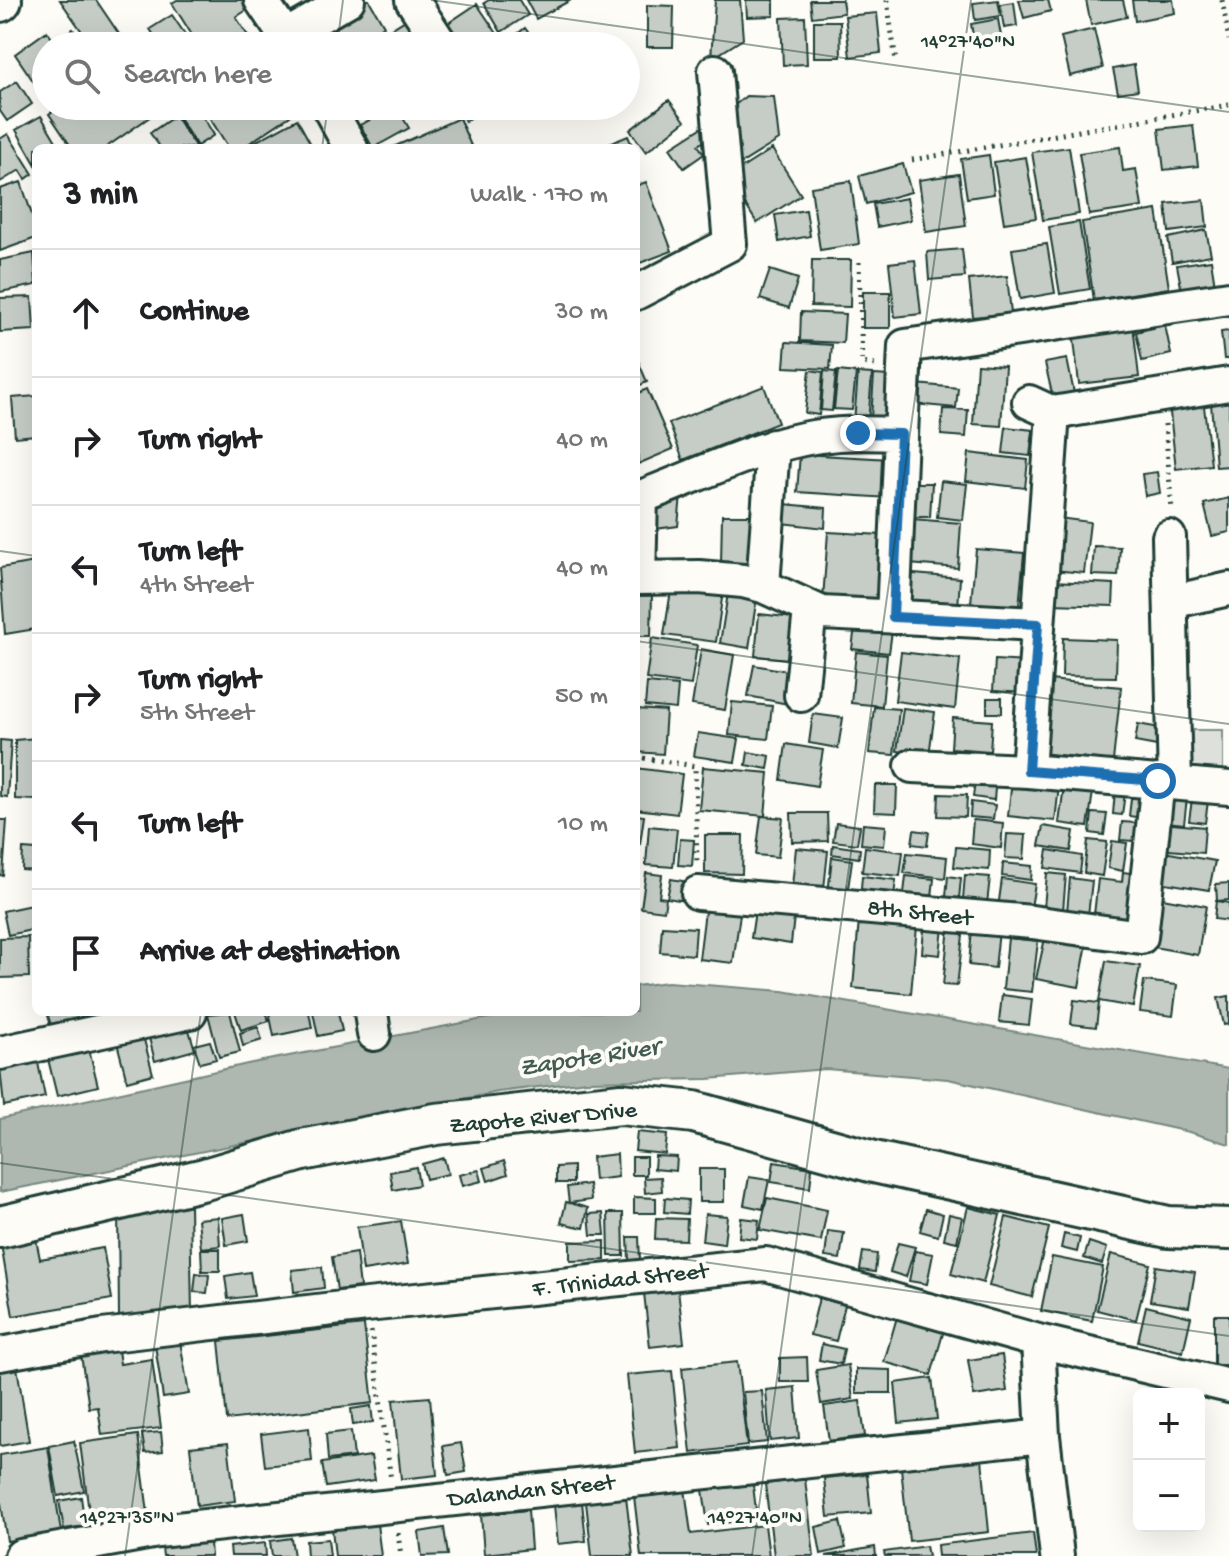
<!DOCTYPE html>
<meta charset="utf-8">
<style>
:root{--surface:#fff;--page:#f2f2f2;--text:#202124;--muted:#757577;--line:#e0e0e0}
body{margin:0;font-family:"Gochi Hand",sans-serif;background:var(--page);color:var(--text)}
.controls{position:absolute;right:24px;bottom:24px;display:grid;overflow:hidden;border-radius:12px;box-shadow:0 8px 32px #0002}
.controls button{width:72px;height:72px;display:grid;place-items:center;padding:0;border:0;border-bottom:2px solid var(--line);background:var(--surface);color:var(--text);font:40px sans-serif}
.stop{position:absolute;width:24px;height:24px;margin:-18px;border:6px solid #1f6fb2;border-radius:50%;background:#fff}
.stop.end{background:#1f6fb2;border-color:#fff;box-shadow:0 2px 8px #0008}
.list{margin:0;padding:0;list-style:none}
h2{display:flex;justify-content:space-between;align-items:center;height:104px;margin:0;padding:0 32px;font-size:34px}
h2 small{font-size:26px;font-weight:400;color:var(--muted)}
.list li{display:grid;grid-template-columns:52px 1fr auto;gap:24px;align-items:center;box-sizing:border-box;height:128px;padding:0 32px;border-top:2px solid var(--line)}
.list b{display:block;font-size:30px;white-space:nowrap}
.list p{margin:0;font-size:26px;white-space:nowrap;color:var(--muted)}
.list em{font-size:26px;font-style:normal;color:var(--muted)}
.icon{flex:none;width:44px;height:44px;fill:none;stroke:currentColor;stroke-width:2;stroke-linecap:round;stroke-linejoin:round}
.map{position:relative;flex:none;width:1229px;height:1556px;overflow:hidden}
.search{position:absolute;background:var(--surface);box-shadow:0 8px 32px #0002;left:32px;top:32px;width:608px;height:88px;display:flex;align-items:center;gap:20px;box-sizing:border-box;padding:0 28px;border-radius:44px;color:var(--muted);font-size:30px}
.panel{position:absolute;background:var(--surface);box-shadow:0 8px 32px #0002;left:32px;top:144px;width:608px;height:872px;border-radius:12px}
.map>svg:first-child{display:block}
.green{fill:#dde0db;stroke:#7e8e88;stroke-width:2}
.water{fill:#aeb8b1;stroke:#75877f;stroke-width:2}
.building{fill:#c6cdc7;stroke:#1f3d34;stroke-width:2}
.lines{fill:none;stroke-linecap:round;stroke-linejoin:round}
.minor-casing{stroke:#1f3d34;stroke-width:38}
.major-casing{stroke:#1f3d34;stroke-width:46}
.path{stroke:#1f3d34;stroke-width:5;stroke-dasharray:2 6;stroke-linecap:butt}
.minor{stroke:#fdfcf7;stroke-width:32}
.major{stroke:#fdfcf7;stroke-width:40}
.route{stroke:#1f6fb2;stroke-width:10}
.ticks{fill:none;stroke:#1f3d34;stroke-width:2;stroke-opacity:0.45}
.labels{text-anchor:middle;stroke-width:8;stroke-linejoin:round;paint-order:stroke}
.street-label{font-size:24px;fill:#1f3d34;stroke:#fdfcf7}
.water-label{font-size:26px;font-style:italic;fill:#435c53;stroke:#fdfcf7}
.ticks-label{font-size:20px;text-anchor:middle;fill:#1f3d34;stroke:#fdfcf7;stroke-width:8;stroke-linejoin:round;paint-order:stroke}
</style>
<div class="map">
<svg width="1229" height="1556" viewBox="0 0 1229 1556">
<rect width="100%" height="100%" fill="#fdfcf7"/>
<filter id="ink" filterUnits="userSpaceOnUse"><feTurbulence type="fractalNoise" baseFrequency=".0125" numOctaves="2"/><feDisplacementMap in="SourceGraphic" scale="16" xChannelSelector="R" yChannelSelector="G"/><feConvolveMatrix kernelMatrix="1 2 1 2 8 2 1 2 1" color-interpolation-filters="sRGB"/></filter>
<g filter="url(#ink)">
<path class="green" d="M1182,730H1223V775H1182Z"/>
<path class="water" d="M668,982L783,991L1229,1069V1144L1189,1132L948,1079L826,1069L708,1079L587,1081L498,1092L0,1192V1119L252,1063L520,1012H636V986Z"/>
<path class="building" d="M60,0H96L119,34L103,46H92Z
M177,0H245L250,8L236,17L252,42L245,46H199L172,3Z
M360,0H369L384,26L350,46H325L314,27Z
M489,0H519L528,15L501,32L484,3Z
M526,0H571L536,19Z
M715,0H740L743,39L711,59Z
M746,0H774V16L747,17Z
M810,0H842L844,13L812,17Z
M998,0L1001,16L975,20L973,3Z
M1019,0H1048L1051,11L1024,18Z
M1086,0H1123L1127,17L1091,25Z
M1132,0H1173L1175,13L1135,21Z
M1014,2L1017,26L1004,28L1000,4Z
M477,4L498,35L481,46H454L441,28Z
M647,5L674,6L673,47H647Z
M877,13L881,53L850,57L845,16Z
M172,15L193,46H161L150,29Z
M805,17L807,64L783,65L781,18Z
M407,19L424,46H364Z
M998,19L1001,36L974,41L971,24Z
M814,21H840L841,57H814Z
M525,28L537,44L504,46L503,45Z
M73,29L84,46H60L56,41Z
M1094,29L1103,68L1070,76L1061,37Z
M47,31L57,46H46V100L15,54Z
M1134,65L1138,90L1118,93L1113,69Z
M17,81L32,104L7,121L0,111V92Z
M746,96L774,97L779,140L729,171L724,114Z
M669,100L685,121L646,152L630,130Z
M60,106H144L151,116L105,148H72L49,114Z
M196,106L214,135L197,146L178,117Z
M202,106H283L290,116L242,148H229Z
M343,106H376L353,121Z
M396,106L409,128L373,148L360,125Z
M457,106H490L465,121Z
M41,116L60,148H36V165L16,130Z
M175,116L195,146L192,148H161L150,133Z
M459,118L472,148H391Z
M297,119L313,148H244Z
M709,123L716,134L698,145L704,154L684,168L670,148Z
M1193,125L1198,166L1164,170L1159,129Z
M8,134L33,174L26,179L20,170L0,182V139Z
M628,136L633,148H599Z
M1069,147L1079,214L1043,220L1032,152Z
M1120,147L1123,171L1136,169L1142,207L1089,215L1079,153Z
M772,149L801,195L757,223L728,177Z
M989,155L994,194L967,198L961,159Z
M1026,157L1036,218L1004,223L994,162Z
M903,164L911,192L866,204L859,176Z
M959,174L966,226L926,232L919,180Z
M851,181L859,244L820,250L811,187Z
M21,182L36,227V238L0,251V189Z
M646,182L672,251L640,263L636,253V186Z
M907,198L911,220L877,227L873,204Z
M1204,200L1207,227L1169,232L1166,204Z
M806,210L810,236L779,242L775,215Z
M1157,210L1169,288L1094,300L1082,222Z
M1079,222L1090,289L1060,294L1049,227Z
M1206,230L1211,255L1172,262L1168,238Z
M1047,244L1055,293L1020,299L1012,249Z
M962,249L965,277L929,280L927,252Z
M34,253L36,285L0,292V260Z
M812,260H851L850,307L811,306Z
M915,260L921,314L895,317L889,263Z
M1211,260L1215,286L1182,292L1177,265Z
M770,270L798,279L789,308L760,299Z
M1007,276L1011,313L973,317L969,280Z
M863,292H890V328H863Z
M32,297L34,330L0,332V298Z
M801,312L845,314L843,343L800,341Z
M1133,325L1139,377L1079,384L1073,331Z
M1165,325L1171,354L1142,361L1136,332Z
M1229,331V359H1224L1221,332Z
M786,342L832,345L830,369L784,367Z
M636,356L647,382L636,387Z
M1067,359L1074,393L1053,398L1045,363Z
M977,364L1005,366L1001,426L973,424Z
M810,370L823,372L819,415L805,413Z
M824,371L836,372L832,411L821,410Z
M838,371L856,373L852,410L834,409Z
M858,373L872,374L868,423L854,422Z
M874,375L889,376L886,419L871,418Z
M916,384L958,388L956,408L914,404Z
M764,386L778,423L683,460L669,423Z
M647,389L673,449L638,464L636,394Z
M36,396V435L15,437L12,398Z
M1203,398L1211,465L1176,469L1169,403Z
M1229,402V466L1216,467L1211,403Z
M943,409L968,410L966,437L941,435Z
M1006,427L1033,430L1030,456L1003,453Z
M969,453L1028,460L1025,488L966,481Z
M800,454L891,459L889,498L797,492Z
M1157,472L1160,493L1145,496L1142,474Z
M941,481L967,484L963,520L937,517Z
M908,483H932L930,517H907Z
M681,495L678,526L647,530V502Z
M1229,498V532L1212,536L1204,504Z
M784,504L826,508L825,528L782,523Z
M722,515H757L756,565L721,564Z
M1058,518L1090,522L1084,573L1053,570Z
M912,519L961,523L958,568L909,564Z
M828,532L882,535L878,602L823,599Z
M1094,546L1120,547L1118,576L1092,575Z
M976,549L1024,553L1019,607L971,603Z
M35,562L36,629L5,634L0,568Z
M902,573L960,578L958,608L900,603Z
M1053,581L1114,584L1113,606L1052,604Z
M672,584L723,591L716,642L664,635Z
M636,592L652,593L651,636H636Z
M728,593L757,597L749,648L720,643Z
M759,614L794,618L790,659L755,656Z
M855,626L892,631L889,653L852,649Z
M652,638L697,645L691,685L646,679Z
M1063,638L1117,640L1116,677L1062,676Z
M701,649L734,655L725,710L692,705Z
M856,652L887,655L882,706L851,703Z
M901,652L960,659L955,709L895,701Z
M995,660L1027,662L1025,693L993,691Z
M754,665L793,672L788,704L748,696Z
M1049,680L1121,687L1113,761L1041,753Z
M647,683L678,686L676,709L645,706Z
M987,698H1002V713H987Z
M732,702L772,706L768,739L729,735Z
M874,707L899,709L894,755L869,753Z
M903,708L935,712L929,755L897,751Z
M636,709L666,711L663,754L636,752Z
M813,714L843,718L838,748L809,743Z
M953,718L992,721L990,751L951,748Z
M1138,724L1160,728L1157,746L1135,742Z
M698,733L739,739L735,762L694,756Z
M36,738V800L15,799V740Z
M0,740L11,741L7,797L0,796Z
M786,744L823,750L817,786L781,780Z
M748,752L770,756L768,769L746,765Z
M703,767L769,773L765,816L699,810Z
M636,768L682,774L677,814L636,809Z
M976,775L996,777L994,800L973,797Z
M1012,780L1059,786L1055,821L1008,816Z
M875,785H897L896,813L874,812Z
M1064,786L1093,791L1088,827L1059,823Z
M1160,786L1188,789L1184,824L1156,821Z
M1115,791L1125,793L1122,815L1113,814Z
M1132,791L1153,794L1149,819L1129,816Z
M1193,792L1209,794L1205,823L1189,821Z
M939,794L967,795L966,817L938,816Z
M971,802L995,805L993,819L970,817Z
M791,813H827L828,841L792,842Z
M1092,813L1107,814L1104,835L1090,833Z
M636,815L644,816L640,844L636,843Z
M761,816L783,818L778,857L756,855Z
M0,820H7L3,876L0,875Z
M973,820L1003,823L1001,848L971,844Z
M1122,822L1151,824L1150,842L1120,840Z
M836,823L860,826L857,844L833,841Z
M1161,823L1205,827L1203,853L1158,849Z
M863,824L886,826L884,846L861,844Z
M649,826L677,829L673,867L646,865Z
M1043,826L1074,831L1071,851L1039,846Z
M914,830L929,832L927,846L912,844Z
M1007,834L1026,835L1024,859L1005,858Z
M705,835H743L742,874L705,873Z
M680,839L694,840L692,866L678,865Z
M1088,840L1107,842L1102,876L1084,873Z
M1112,841L1127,843L1123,871L1108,868Z
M833,845L860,849L859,858L832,854Z
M865,847L903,852L900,876L862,872Z
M956,847L990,850L989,870L954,867Z
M796,848L828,851L823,898L791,895Z
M23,849L36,850V871L22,870Z
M1048,850L1082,856L1080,873L1045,868Z
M1158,851L1215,861L1209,890L1153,881Z
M907,853L947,857L945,878L904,873Z
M832,857L852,860L847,896L828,894Z
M1003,863L1032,866L1031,880L1002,876Z
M1123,872L1146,875L1134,929L1093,924L1098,879L1122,882Z
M646,873L662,875L659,897L666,898L664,911L641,908Z
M1047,873L1066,875L1063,910L1044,908Z
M965,875L990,877L986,913L962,911Z
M862,876L896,880L893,904L860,900Z
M906,876L934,879L931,906L903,902Z
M948,876L961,878L958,909L945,907Z
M1070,878L1092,881L1088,915L1067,912Z
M671,879L694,883L691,902L667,898Z
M1002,879L1035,884L1030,913L998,908Z
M1229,883V900L1217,901L1216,884Z
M1157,897L1206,906L1198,955L1148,946Z
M1216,901L1229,903V921L1214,919Z
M706,903L741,907L733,963L699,959Z
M36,904V929L8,935L3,911Z
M860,909L918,915L911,994L853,988Z
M755,911L794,916L791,944L751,938Z
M925,917L944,918L940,955L922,953Z
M950,917L965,918L957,986L943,985Z
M662,926L696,928L694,955L660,952Z
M972,928L999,931L995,968L969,965Z
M1047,929L1088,938L1079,987L1036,979Z
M28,937L29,977L0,978V938Z
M1008,938L1038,941L1032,992L1003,989Z
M1106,961L1140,966L1133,1007L1099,1001Z
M1144,981L1177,985L1173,1016L1140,1012Z
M1002,995L1032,999L1029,1025L999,1022Z
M1229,996V1024L1224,1025L1218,998Z
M1074,1000L1099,1003L1096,1027L1071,1024Z
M47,1012H85L87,1018L52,1029Z
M230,1012L240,1052L219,1057L208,1014Z
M235,1012H266L269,1021L241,1030Z
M269,1012H309L312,1028L274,1036Z
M313,1012H338L342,1031L318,1036Z
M186,1020L195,1050L155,1061L147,1030Z
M258,1027L262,1040L243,1046L240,1033Z
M142,1032L153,1074L127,1081L116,1039Z
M210,1041L216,1059L200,1063L194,1045Z
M89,1049L98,1086L57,1096L48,1059Z
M37,1058L45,1097L4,1106L0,1067Z
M637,1132L667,1135L665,1154L635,1151Z
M617,1154L618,1177L594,1180L592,1157Z
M655,1156L677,1157L676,1171L654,1169Z
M632,1157H646V1175H632Z
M444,1158L448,1174L426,1179L422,1164Z
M504,1161L508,1174L488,1181L484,1168Z
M774,1162L812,1168L810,1188L771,1182Z
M573,1166V1183H556V1167Z
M416,1167L419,1185L393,1190L390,1172Z
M699,1169H724V1202H699Z
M479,1170L482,1181L462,1186L459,1175Z
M661,1177L662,1191L645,1193L644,1178Z
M749,1177L769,1180L763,1209L744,1205Z
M589,1184L591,1200L569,1203L567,1187Z
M634,1197L656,1198V1213H634Z
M665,1198L688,1200L687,1214L664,1212Z
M767,1198L827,1210L821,1241L760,1230Z
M566,1202L588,1208L584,1228L561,1223Z
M190,1205L192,1315L119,1317L118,1206Z
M968,1207L1000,1215L983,1283L951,1274Z
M926,1209L943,1214L938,1236L920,1231Z
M603,1213L605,1235H591L589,1214Z
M608,1213H623L624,1256H609Z
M244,1214L248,1241L226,1245L222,1218Z
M705,1214L727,1216L724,1244L702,1241Z
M949,1214L962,1217L957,1242L944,1239Z
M218,1217L220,1246L201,1248L198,1219Z
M1006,1217L1049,1228L1032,1297L989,1286Z
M656,1218L687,1219L686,1240L655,1239Z
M741,1218L759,1220L757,1239L739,1237Z
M401,1221L408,1264L363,1271L357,1227Z
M828,1231L844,1233L840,1259L825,1257Z
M1064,1234L1080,1238L1077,1252L1061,1248Z
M628,1237H639L640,1260H629Z
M36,1239L40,1259L103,1248L112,1299L13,1316L1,1244Z
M605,1241V1260L570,1261V1242Z
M1089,1242L1107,1248L1102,1264L1084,1258Z
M898,1243L915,1247L906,1277L890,1272Z
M201,1249H220V1271H202Z
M915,1251L933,1254L927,1284L909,1281Z
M863,1252L877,1254L875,1272L860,1270Z
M356,1253L360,1287L337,1290L332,1257Z
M1111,1254L1150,1264L1136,1320L1097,1310Z
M1052,1257L1103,1267L1092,1321L1041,1311Z
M1156,1266L1195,1272L1189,1307L1150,1301Z
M322,1267L324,1288L294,1292L292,1270Z
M250,1272L254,1296L228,1299L225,1276Z
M196,1273L209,1275L207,1293L194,1292Z
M678,1289L684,1343L650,1347L644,1293Z
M819,1298L845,1305L836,1341L810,1335Z
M1146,1306L1191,1317L1183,1352L1138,1341Z
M1214,1315H1229V1365H1214Z
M897,1317L944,1330L931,1375L884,1362Z
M364,1325L373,1403L227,1420L219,1341Z
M180,1341L189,1394L163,1398L155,1345Z
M822,1344L844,1349L841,1364L819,1360Z
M118,1350L120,1364L152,1359L161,1428L102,1435L98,1407L89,1408L81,1355Z
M1002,1355L1007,1391L974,1396L968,1360Z
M807,1357L808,1382H780V1358Z
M737,1362L747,1446L691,1453L682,1368Z
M848,1365L853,1399L821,1404L816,1370Z
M17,1367L29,1441L0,1446V1370Z
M856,1369L891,1370V1393H856Z
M672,1371L680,1448L635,1453L627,1375Z
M932,1378L937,1419L899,1423L895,1383Z
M795,1387L799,1438L770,1441L766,1390Z
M762,1391L767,1442L748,1444L743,1392Z
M430,1397L437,1475L401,1479L393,1400Z
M860,1401L865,1436L829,1441L824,1406Z
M371,1406L373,1422L353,1425L351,1409Z
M309,1428L312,1461L265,1466L261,1434Z
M351,1431L354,1457L328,1460L326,1434Z
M161,1432L163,1451L145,1453L142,1434Z
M138,1435L148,1513L90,1520L80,1443Z
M74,1441L84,1491L58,1496L49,1446Z
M228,1443L235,1501L197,1506L190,1447Z
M461,1443L466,1472L448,1475L443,1446Z
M48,1447L61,1532L7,1541L0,1497V1455Z
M371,1456L375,1480L326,1487L322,1463Z
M982,1459L989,1532L909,1541L901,1468Z
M867,1474L871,1513L828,1517L824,1478Z
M805,1479L814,1556H774L765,1484Z
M753,1485L757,1519L708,1525L703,1490Z
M685,1489L691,1534L765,1525L769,1556H641L634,1496Z
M81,1497L85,1526L64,1529L59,1501Z
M626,1497L633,1556H592L586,1502Z
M582,1502L586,1541L558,1544L554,1505Z
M528,1510L531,1549L484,1554L481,1515Z
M840,1521L846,1548L821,1554L816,1527Z
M377,1524L381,1556H335L332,1529Z
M444,1528L448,1555L422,1556L419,1532Z
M1033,1533L1036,1556H938L937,1545Z
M291,1538L294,1556H272L270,1541Z
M328,1539L330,1556H307L306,1541Z
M210,1543L211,1556H163L162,1548Z
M265,1543L266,1556H231L230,1547Z
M926,1546L928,1556H885L884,1552Z
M875,1547L876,1556H826Z"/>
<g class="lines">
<g class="minor-casing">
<path id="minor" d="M261,0L292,46
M412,0L442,46
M286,36L348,0
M328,106L351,148
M636,293L730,244L715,71
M1029,402L1053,413L1229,384
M1169,537L1175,783
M636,578L699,577L743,581L763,586L822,613L1038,624
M639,578L641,497C694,477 747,451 803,439C835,432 868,433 901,434
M763,586L773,446
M1171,602L1229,589
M893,617L905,346L1229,298
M801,695L810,610
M912,766L1028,771L1229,788
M1028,771L1053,413
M698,893L1032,922L1141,937L1158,781
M371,1012L374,1034
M0,1053L190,1012
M1038,1341L1043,1436L1057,1556
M0,1354L102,1336L367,1305L766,1264L1038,1341L1229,1386
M21,1556L158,1531L1043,1436"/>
</g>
<g class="major-casing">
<path id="major" d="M0,1L1,0
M0,1227L205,1179L302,1150L436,1124L621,1104L694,1112L874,1162L1168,1227L1229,1229"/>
</g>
<path class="path" d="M887,0L896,61
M1222,0L1229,40
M912,160L1229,105
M859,262L862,363L875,365
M1165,424L1172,510
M636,757L695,766L697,866
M371,1331L391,1480
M398,1533L401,1556"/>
<use href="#minor" class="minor"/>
<use href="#major" class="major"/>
</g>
</g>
<g class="lines" filter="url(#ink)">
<path class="route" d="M858,433L901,434L893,617L1038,624L1028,771L1158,781"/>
</g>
<path class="ticks" d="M431,0L1229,112M337,46L343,0M322,148L328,106M0,551L36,556M636,641L1229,724M0,1163L1229,1336M125,1556L201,1012M752,1556L971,0"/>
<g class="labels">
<g class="street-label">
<text transform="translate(920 911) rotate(6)" y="8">8th Street</text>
<text transform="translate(543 1116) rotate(-5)" y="8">Zapote River Drive</text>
<text transform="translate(620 1278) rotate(-6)" y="8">F. Trinidad Street</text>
<text transform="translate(531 1489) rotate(-6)" y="8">Dalandan Street</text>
</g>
<g class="water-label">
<text transform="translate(589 1055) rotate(-9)" y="9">Zapote River</text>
</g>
</g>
<g class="ticks-label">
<text x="968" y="47">14°27'40"N</text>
<text x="127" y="1523">14°27'35"N</text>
<text x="755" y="1523">14°27'40"N</text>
</g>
</svg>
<div class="controls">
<button>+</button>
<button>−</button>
</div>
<div class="stop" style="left:1158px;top:781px"></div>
<div class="stop end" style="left:858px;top:433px"></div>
<div class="search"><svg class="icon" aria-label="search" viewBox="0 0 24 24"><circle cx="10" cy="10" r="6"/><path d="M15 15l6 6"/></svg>Search here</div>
<section class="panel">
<h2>3 min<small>Walk · 170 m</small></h2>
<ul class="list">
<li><svg class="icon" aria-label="ahead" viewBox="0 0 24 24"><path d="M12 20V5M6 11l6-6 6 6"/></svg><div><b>Continue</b></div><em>30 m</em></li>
<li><svg class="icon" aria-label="right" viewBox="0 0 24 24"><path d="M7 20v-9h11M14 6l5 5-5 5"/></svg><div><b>Turn right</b></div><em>40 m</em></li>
<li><svg class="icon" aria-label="left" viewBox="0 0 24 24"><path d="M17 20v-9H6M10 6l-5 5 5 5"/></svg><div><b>Turn left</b><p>4th Street</p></div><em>40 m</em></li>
<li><svg class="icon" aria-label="right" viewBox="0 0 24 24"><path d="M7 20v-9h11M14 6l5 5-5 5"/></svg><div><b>Turn right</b><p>5th Street</p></div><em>50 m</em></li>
<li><svg class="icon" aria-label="left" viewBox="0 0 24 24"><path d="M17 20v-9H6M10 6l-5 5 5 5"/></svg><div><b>Turn left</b></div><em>10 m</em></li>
<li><svg class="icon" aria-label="arrive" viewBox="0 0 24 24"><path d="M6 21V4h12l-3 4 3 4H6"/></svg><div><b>Arrive at destination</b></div></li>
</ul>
</section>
</div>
